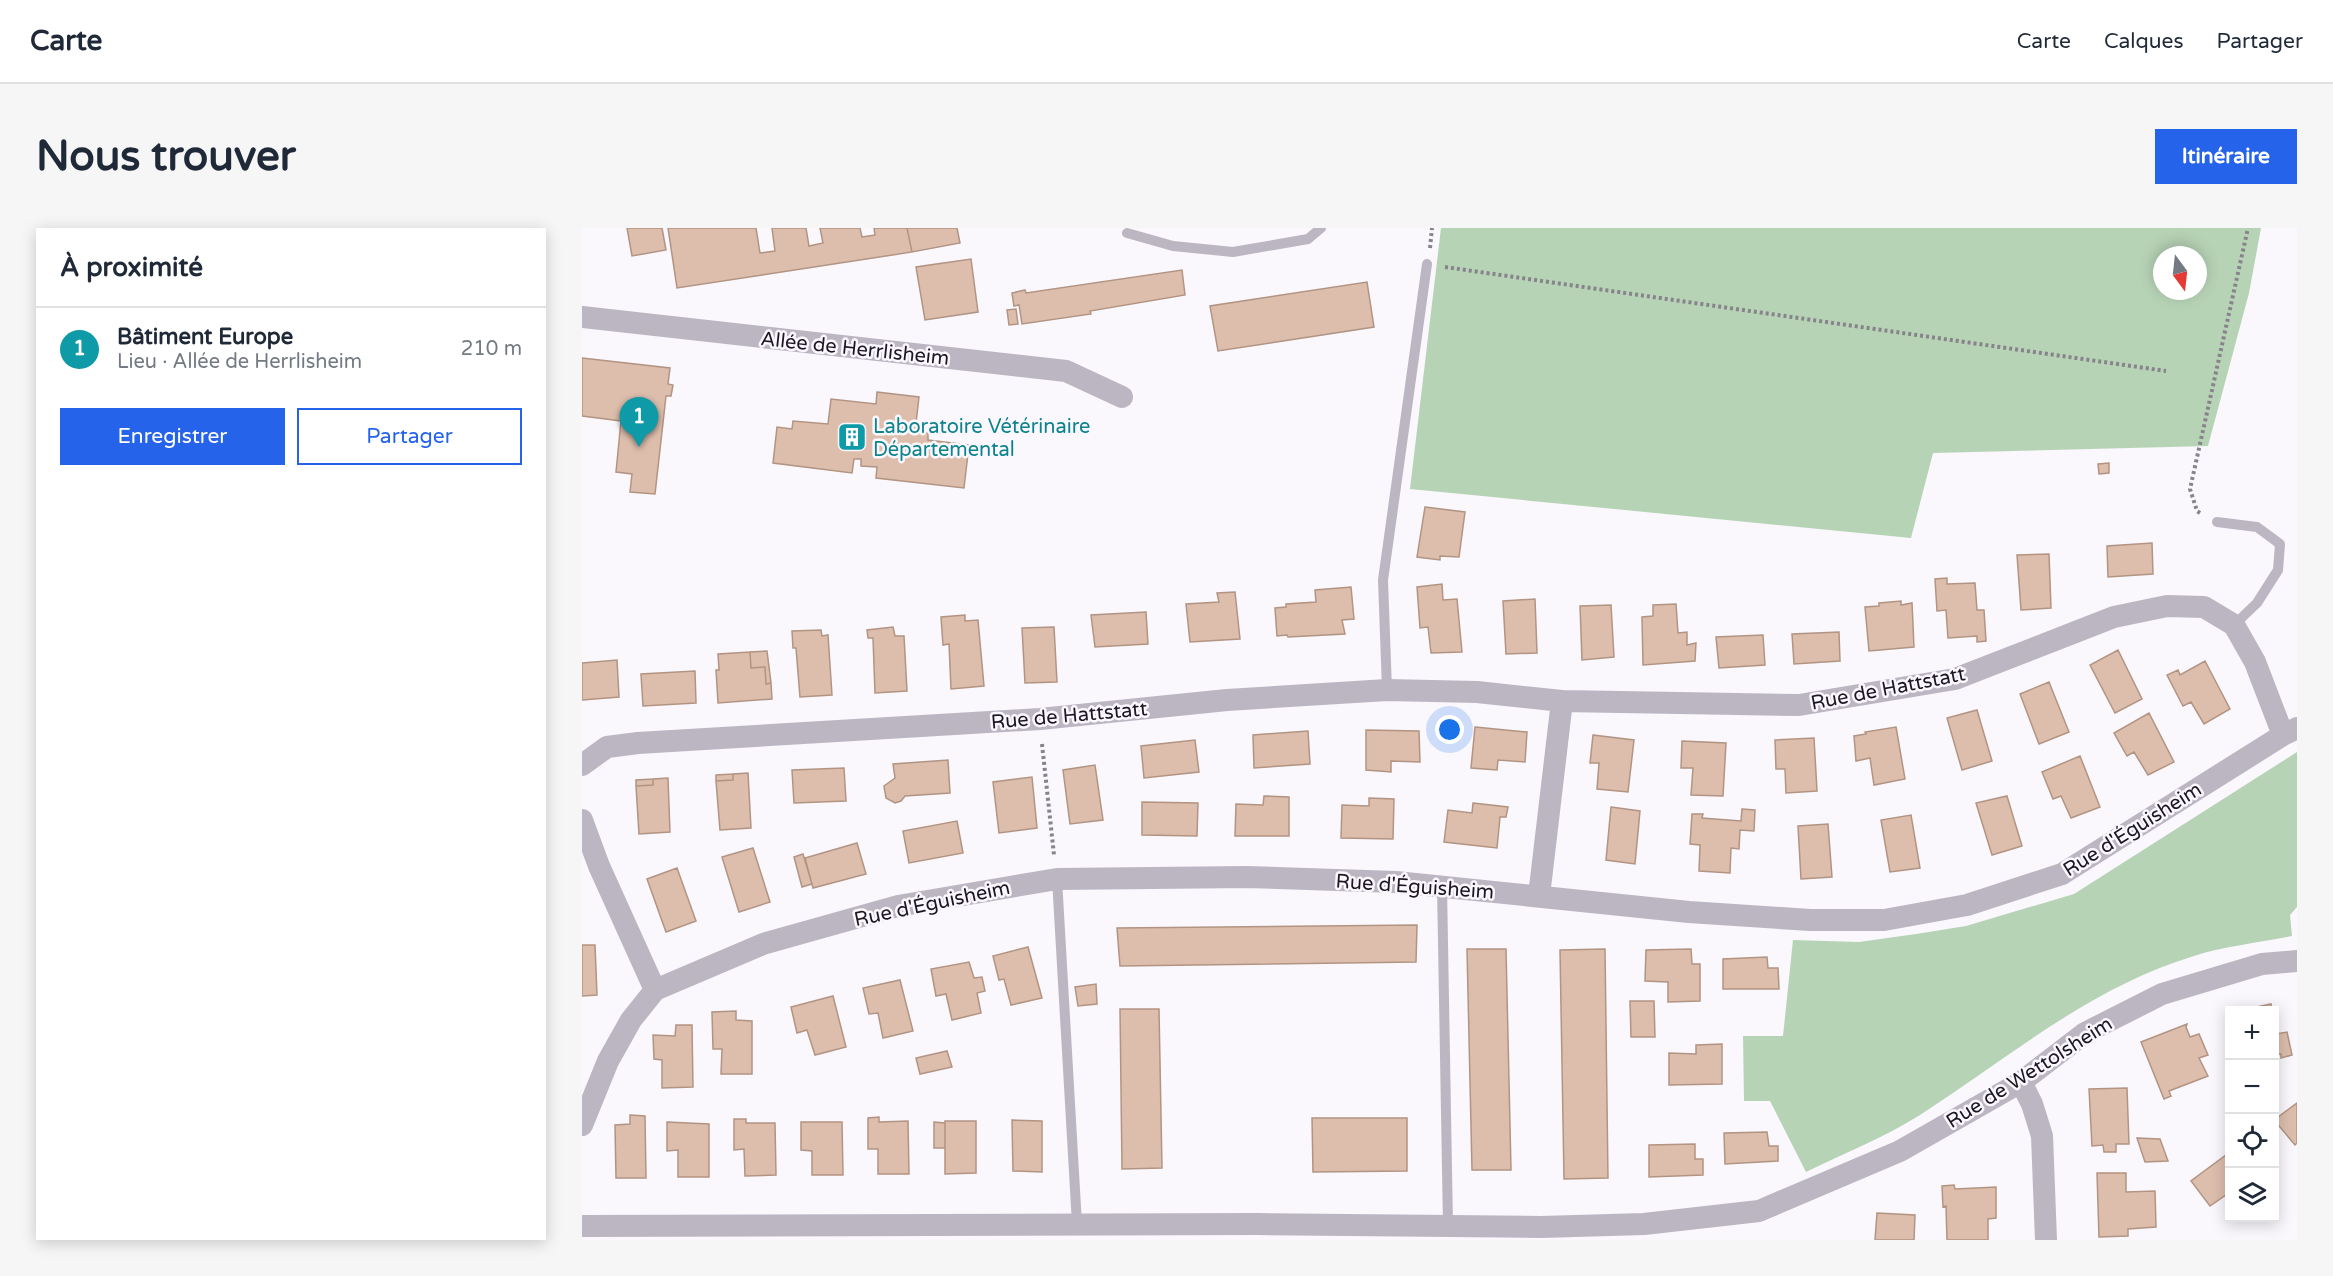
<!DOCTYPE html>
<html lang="fr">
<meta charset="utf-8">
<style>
:root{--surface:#fff;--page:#f6f6f7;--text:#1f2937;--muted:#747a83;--line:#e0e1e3;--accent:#2563eb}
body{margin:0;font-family:"Varela Round",sans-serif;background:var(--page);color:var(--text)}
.controls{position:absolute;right:18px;bottom:18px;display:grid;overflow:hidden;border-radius:0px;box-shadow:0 3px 15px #0003}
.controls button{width:54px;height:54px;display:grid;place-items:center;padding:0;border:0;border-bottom:2px solid var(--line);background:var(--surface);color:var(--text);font:30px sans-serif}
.compass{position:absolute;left:1571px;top:18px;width:54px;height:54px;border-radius:50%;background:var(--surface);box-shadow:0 3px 15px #0003;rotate:165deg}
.you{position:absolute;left:868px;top:502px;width:21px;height:21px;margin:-15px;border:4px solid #fff;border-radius:50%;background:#1a73e8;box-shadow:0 0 0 9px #1a73e833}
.badge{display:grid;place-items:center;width:39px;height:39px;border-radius:50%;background:var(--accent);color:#fff;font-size:20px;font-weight:700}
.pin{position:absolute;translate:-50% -50px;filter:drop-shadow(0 2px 3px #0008)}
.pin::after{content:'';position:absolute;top:32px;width:21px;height:18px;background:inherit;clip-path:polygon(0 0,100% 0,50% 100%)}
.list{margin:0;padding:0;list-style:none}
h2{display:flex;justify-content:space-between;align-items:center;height:78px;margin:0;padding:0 24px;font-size:26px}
h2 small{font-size:20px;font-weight:400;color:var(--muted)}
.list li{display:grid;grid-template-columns:39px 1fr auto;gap:18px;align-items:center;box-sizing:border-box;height:84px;padding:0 24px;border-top:2px solid var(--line)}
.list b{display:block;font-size:22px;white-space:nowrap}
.list p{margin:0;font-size:20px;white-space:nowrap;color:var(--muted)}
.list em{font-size:20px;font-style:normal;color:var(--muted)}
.actions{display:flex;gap:12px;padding:18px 24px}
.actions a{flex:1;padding:14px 0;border:2px solid var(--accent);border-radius:0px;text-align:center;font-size:21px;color:var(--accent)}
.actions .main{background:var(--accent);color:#fff}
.icon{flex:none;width:33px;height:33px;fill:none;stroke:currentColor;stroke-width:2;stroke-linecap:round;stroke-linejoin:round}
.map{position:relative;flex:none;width:1715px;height:1012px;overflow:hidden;border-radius:0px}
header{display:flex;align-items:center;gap:36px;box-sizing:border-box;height:84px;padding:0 30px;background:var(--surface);border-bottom:2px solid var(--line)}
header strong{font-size:28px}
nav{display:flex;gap:33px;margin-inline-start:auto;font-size:21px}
.intro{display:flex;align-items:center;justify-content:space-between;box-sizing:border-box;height:144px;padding:0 36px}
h1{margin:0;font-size:42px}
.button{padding:15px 27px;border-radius:0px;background:var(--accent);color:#fff;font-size:21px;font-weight:700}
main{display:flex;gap:36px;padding:0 36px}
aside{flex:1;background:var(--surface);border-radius:0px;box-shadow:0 3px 15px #0003}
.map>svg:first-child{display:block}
.green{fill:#b7d3b6;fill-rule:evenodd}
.building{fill:#ddbead;stroke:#b29483;stroke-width:1.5}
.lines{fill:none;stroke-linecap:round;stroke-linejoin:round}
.path{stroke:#87838b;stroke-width:4;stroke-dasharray:3 3;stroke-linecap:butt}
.service{stroke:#bcb6c3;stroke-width:10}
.minor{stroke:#bcb6c3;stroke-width:22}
.labels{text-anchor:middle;stroke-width:5;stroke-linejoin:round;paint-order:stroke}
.street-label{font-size:20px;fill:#1c1722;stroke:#faf7fd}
.culture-label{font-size:20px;fill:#0d838f;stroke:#faf7fd;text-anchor:start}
</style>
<header>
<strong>Carte</strong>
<nav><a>Carte</a><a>Calques</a><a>Partager</a></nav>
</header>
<div class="intro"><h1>Nous trouver</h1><a class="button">Itinéraire</a></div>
<main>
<aside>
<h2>À proximité<small></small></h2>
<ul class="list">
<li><span class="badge" style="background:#0f9aa8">1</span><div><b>Bâtiment Europe</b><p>Lieu · Allée de Herrlisheim</p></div><em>210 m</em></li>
</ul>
<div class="actions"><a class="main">Enregistrer</a><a>Partager</a></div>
</aside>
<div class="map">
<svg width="1715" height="1012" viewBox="0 0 1715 1012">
<rect width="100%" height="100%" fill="#faf7fd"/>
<path class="green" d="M859,0H1679L1667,65L1626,218L1351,225L1329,310L828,261ZM1580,27H1616V63H1580Z
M1715,524V679L1708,687L1710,708C1677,715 1643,718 1612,728C1509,759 1426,830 1338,887C1303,909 1261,926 1224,944L1188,873H1162L1161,808H1201L1211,712L1277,714L1334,706L1384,698L1492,666Z"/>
<path class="building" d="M45,0H80L84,22L50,28Z
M86,0H174L178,25L193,23L190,0H224L227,18L241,15L238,0H278L280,9L293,7L292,0H325L330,24L95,60Z
M325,0H375L378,15L330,24Z
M389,31L396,84L343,92L334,39Z
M600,42L603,67L508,83L509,86L440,96L437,77L432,78L430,65L443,62L444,65Z
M785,54L792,99L636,123L628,78Z
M434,81L436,96L427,97L425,82Z
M0,130L88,140L86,156L91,157L89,168H84L73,266L48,264L50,246L34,244L39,193L0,188Z
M295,164L337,169L333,204L346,205V212L387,217L382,260L294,250L295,239L279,238V231H272L270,245L191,235L195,199L210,201L211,193L246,196L249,171L294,176Z
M1527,235V245L1517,246L1516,236Z
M843,279L883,284L877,329L858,328V332L835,329Z
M1570,315L1571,346L1526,349L1525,318Z
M1467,326L1469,380L1439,382L1435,327Z
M1365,350V356L1393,355L1395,382H1402L1404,413L1395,414V408L1366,410L1364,382L1355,383L1353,351Z
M860,356L861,372L875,371L880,424L849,425L846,399L838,400L835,359Z
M769,359L772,391L760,392L763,406L706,409L705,407L695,408L693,380L704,379V376L734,374L733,362Z
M653,364L658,411L608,414L604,376L637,374L635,365Z
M953,371L955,425L924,426L921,373Z
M1319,373V377L1330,375L1332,419L1287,423L1283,379L1297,378V375Z
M1094,376L1096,405L1105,404V417L1114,415L1113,433L1061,437L1060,389L1071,388V377Z
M1029,377L1032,429L1000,432L998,378Z
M564,384L566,416L513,419L509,387Z
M383,387V393L396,392L402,458L369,461L367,416L361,417L359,389Z
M311,399L313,408H322L325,463L293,465L291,410H286L285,402Z
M472,399L475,454L443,455L440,400Z
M239,402L240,408L246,407L250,467L218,469L214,420H211L210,403Z
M1257,404L1258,433L1212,436L1210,406Z
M1181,407L1183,437L1137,440L1134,409Z
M1536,422L1560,471L1533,485L1508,437Z
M185,423L189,455L184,456L183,439L169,440L168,424Z
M168,424L169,440L183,439L184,456L189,455L190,471L136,475L134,442H137L136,426Z
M35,432L37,469L0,472V435Z
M1623,433L1648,481L1622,496L1609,474L1601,478L1585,447L1596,442L1598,447Z
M113,443L114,475L61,478L59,446Z
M1467,454L1487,504L1457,516L1438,466Z
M1395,482L1410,533L1380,542L1365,490Z
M1567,485L1592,534L1566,547L1552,524L1545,528L1532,505Z
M893,499L945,504L943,534L916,532L915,542L889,540Z
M1314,499L1323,551L1292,557L1288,530L1274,533L1272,508L1284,506L1283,504Z
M784,502L837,503L838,534L809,533V544L784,542Z
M726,503L728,536L672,540L671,507Z
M1011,507L1052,512L1046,564L1015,561L1017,535H1008Z
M1232,510L1235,563L1204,565L1203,541H1194L1193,512Z
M613,512L617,544L562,550L559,518Z
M1100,513L1144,515L1141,568L1109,567L1111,540H1099Z
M1498,528L1518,579L1489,590L1479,568L1471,571L1460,544Z
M366,532L368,565L323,568L319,573L313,575L304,570L302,558L313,550L311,536Z
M513,537L521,592L488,596L481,542Z
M262,540L264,573L212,575L210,542Z
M166,545L169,600L138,602L134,553L151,552V546Z
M151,546V552L134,553V547Z
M450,549L455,600L417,605L411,554Z
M86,550L88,604L57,606L54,558L71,557V551Z
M71,551V557L54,558V552Z
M682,568L707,569V608H653L654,576L681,577Z
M1425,568L1440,618L1410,627L1394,575Z
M787,570L812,571L811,611L759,610L760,577L787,578Z
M560,574L616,575L615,608L560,607Z
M891,575L926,579L924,589H918L915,620L862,614L866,582L890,585Z
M1029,579L1058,583L1053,636L1024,632Z
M1160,581L1173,582L1172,603L1158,602L1157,621L1149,620L1148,645L1117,643L1118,617L1108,616L1110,586H1121L1120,590L1159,593Z
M1329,587L1338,640L1308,644L1299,592Z
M375,593L381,625L327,635L321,603Z
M1246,596L1250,649L1219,651L1216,598Z
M275,615L284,646L231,660L223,630Z
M171,620L188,674L157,684L140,629Z
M221,626L230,656L220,659L212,629Z
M95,640L114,693L84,704L65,651Z
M835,697L834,734L538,738L535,700Z
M0,717H13L15,767L0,768Z
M446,719L460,770L429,777L422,751L417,752L411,728Z
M885,721H924L929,942H890Z
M1023,721L1026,950L982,951L978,722Z
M1109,721L1110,736H1118V773L1086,774V754L1063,753L1064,722Z
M1185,729L1186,740H1196L1197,761H1141V731Z
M387,734L392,750L400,749L403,763L395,765L399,785L370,792L364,766L354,768L349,741Z
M318,752L331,803L301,810L296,785L287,786L281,760Z
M514,756L515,776L496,778L493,759Z
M251,768L264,819L233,827L225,802L215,805L209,779Z
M1048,773H1072L1073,809H1049Z
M1689,776L1690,782H1657L1670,780Z
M538,781H577L580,940L540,941Z
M154,783V792L170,793V846H139L140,821H131L130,784Z
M1605,796L1604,799L1608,809L1617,806L1626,827L1617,830L1626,848L1587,863L1589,868L1582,871L1559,814Z
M1692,796L1694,806L1705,804L1710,827L1699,830V826L1692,827Z
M94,797H110L111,859L80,860V832L72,831L71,807L93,808Z
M1140,816V856L1087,857V825L1114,826V817Z
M365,823L370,839L338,846L334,830Z
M1545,860L1547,916H1534V924H1522L1521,917L1510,918L1507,861Z
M1715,875V915L1713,917L1692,892Z
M48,887L63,888L64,950H34L33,897L48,896Z
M297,889V894L326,893L327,946H296V921H286V890Z
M730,890H825V943L731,944Z
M152,891H164V895H193L194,947L163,948L162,921L152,922Z
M430,892L460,893V944L431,943Z
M363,893H394V945L363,946Z
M85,894L127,896V949H96V922L85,923Z
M219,894H260L261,947H230V923L219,922Z
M352,894L363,895V920H352Z
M1185,904L1187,918H1196V933L1143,936L1142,905Z
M1555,910L1578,911L1586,933L1563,934Z
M1113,916V931H1121V947L1067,949V917Z
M1648,924V964L1628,978L1609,953Z
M1515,945H1544V964L1573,963L1574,999L1546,1001V1008L1517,1009Z
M1372,957L1373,961L1414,959V990L1406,991V1012H1365L1364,978L1361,979L1360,958Z
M1295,985L1333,987L1332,1012H1293Z"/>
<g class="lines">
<path class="path" d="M848,20L850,0
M863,39L1584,143
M1618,285L1615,283L1608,261L1666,0
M460,516L472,627"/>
<path class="service" d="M545,5L591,18L651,24L726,11L739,0
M1635,294L1675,299L1698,316L1696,342L1675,375L1652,397
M805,462L801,352L845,36
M475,651L495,996
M860,658L866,998"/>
<path class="minor" d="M0,89L484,143L540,169
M0,537L25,519L56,515L458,491L645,472L805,462L895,464L980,473L1217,477L1373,451L1532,389L1585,378L1622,379L1652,397L1673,434L1701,507
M0,592L17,638L73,762
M957,668L980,473
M1439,854L1450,876L1460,908L1464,1012
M0,897L26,833L49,792L73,762L181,716L316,678L475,651L664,649L814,654L1107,684L1228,692H1302L1385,677L1480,646L1701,507L1715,500
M0,998L675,996L959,999L1062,996L1177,983L1318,923L1439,854L1503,805L1580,766L1680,736L1715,733"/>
</g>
<defs>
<g id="building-square" transform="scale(1.5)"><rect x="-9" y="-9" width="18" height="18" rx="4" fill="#0f9aa8" stroke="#faf7fd"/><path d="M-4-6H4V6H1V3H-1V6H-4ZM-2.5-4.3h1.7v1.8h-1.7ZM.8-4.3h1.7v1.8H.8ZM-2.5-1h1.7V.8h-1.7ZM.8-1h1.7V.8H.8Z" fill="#fff"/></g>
</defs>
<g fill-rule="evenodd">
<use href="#building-square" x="270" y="209"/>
</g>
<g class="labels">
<g class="street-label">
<text transform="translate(273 120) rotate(6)" y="7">Allée de Herrlisheim</text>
<text transform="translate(1306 460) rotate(-11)" y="7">Rue de Hattstatt</text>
<text transform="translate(487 487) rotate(-5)" y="7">Rue de Hattstatt</text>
<text transform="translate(1550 601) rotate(-32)" y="7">Rue d'Éguisheim</text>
<text transform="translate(833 658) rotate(4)" y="7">Rue d'Éguisheim</text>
<text transform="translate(350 675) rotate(-12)" y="7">Rue d'Éguisheim</text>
<text transform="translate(1447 844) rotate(-32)" y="7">Rue de Wettolsheim</text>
</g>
<g class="culture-label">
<text x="291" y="205">Laboratoire Vétérinaire<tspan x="291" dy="23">Départemental</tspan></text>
</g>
</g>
</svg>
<div class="controls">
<button>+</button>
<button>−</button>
<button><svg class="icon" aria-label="locate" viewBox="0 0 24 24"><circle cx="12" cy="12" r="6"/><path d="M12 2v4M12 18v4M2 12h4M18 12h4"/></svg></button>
<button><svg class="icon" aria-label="layers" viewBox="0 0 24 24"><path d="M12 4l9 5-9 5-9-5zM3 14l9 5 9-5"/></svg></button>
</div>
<svg class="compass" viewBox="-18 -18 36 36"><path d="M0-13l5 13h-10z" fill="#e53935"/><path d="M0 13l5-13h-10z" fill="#747a83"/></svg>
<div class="you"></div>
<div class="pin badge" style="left:57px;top:219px;background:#0f9aa8">1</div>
</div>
</main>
